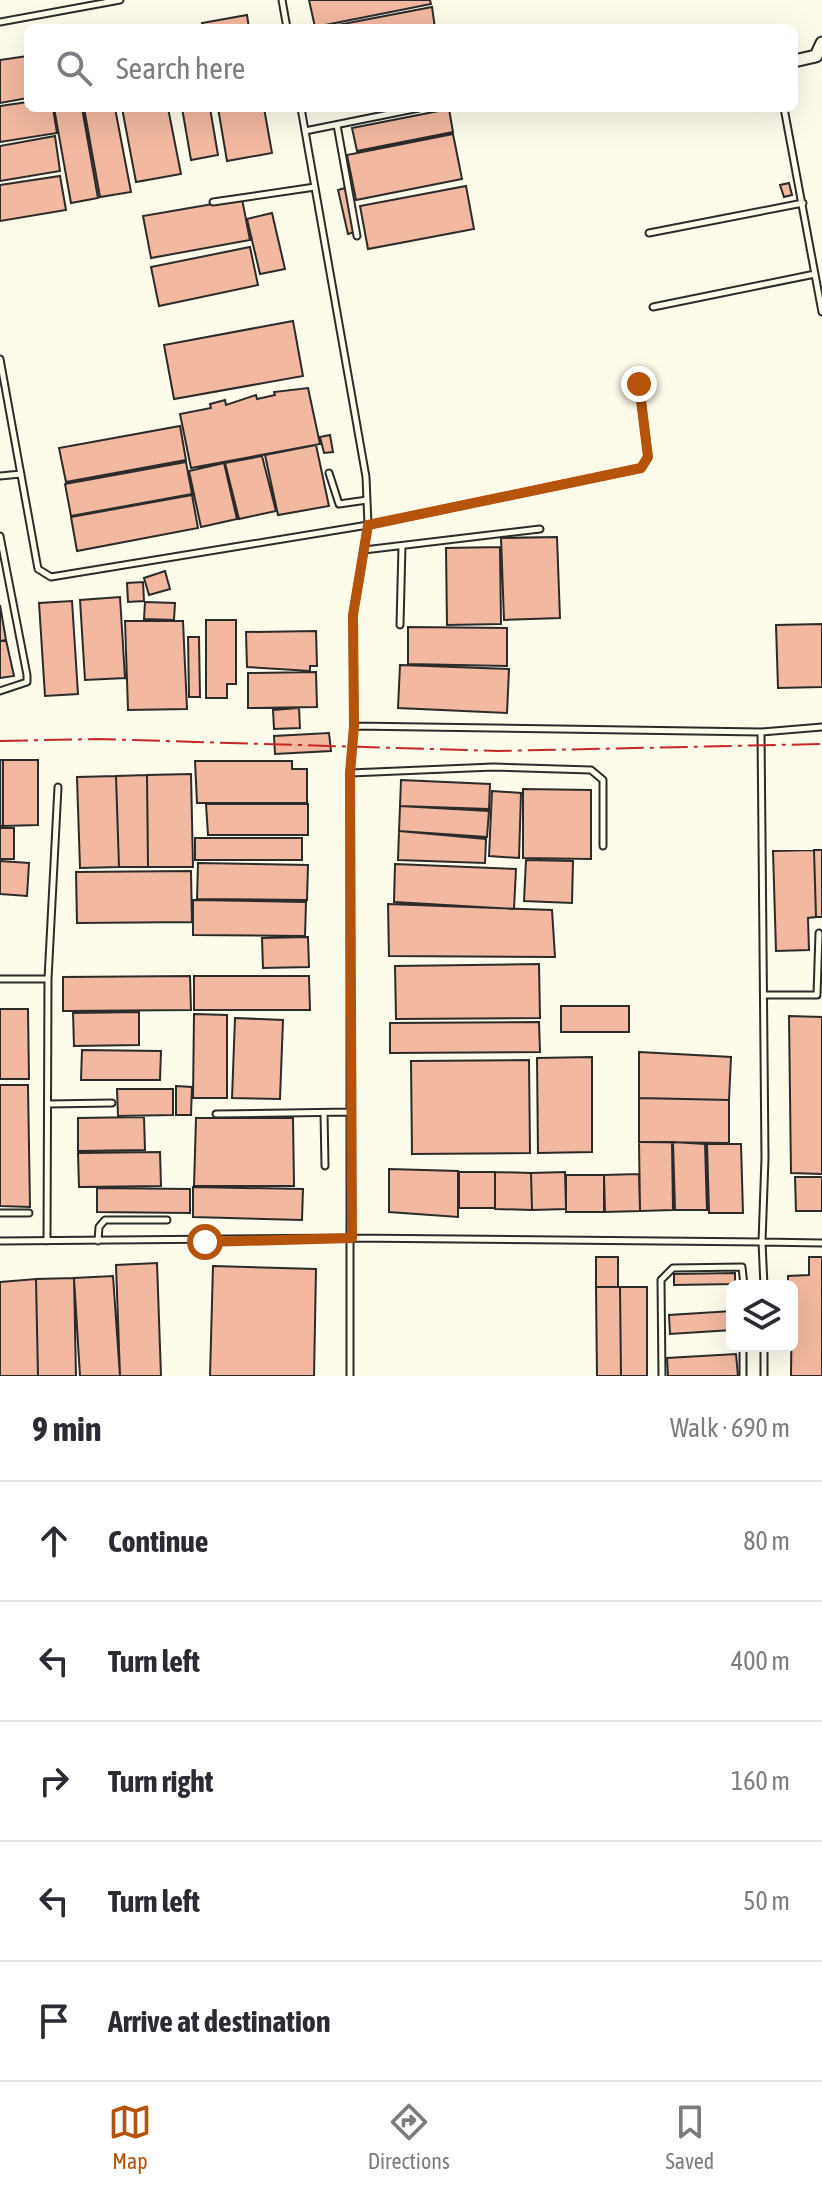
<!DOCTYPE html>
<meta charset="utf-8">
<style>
:root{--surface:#fff;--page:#f2f2f3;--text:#2b2b33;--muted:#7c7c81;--line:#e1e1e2;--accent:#b45309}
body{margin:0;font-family:"Asap Condensed",sans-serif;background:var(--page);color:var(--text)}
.controls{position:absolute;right:24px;bottom:24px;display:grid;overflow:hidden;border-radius:12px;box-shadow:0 8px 32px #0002}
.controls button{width:72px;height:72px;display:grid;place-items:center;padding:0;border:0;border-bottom:2px solid var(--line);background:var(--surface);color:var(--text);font:40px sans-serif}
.stop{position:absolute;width:24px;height:24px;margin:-18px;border:6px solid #b45309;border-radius:50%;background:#fff}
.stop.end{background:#b45309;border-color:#fff;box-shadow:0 2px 8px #0008}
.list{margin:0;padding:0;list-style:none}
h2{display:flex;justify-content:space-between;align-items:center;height:104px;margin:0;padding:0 32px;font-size:34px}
h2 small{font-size:26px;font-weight:400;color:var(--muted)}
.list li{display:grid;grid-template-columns:52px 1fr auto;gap:24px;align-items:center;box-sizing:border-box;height:120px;padding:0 32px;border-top:2px solid var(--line)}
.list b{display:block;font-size:30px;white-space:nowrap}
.list em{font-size:26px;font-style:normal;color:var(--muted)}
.icon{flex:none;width:44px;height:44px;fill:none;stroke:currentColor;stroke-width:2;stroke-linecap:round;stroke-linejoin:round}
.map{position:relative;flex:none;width:822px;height:1376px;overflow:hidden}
.search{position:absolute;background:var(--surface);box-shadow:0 8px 32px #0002;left:24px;right:24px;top:24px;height:88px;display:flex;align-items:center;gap:20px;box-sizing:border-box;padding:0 28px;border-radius:12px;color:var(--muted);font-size:30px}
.sheet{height:704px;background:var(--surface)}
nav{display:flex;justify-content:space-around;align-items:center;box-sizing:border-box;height:112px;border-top:2px solid var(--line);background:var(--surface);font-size:22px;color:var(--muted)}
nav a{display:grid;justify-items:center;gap:4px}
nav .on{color:var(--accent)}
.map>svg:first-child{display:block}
.building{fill:#f2b8a0;stroke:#2b2b2b;stroke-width:2}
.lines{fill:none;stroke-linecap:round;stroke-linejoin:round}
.lane-casing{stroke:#2b2b2b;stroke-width:9}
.street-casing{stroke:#2b2b2b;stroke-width:15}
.lane{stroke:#fdfbea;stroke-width:5}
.street{stroke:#fdfbea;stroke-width:11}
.power{stroke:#c62828;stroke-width:2;stroke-dasharray:28 6 4 6;stroke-linecap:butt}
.route{stroke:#b45309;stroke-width:10}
</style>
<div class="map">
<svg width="822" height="1376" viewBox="0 0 822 1376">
<rect width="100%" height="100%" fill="#fdfbea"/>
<path class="building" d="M309,0H430L431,4L315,27Z
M432,7L435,28H322Z
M247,15L249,28H203L202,23Z
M28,56V98L0,103V60Z
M28,102V108H53L57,133L0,142V106Z
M54,108H82L98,198L71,203Z
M84,108H115L131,192L100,197Z
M122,108H168L181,174L136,182Z
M182,108H210L218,155L191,160Z
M218,108H264L272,153L227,161Z
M449,109L453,132L357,151L352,128Z
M453,134L462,179L356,200L347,155Z
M55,136L60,171L0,181V146Z
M60,176L66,210L0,221V185Z
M789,183L792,195L784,197L780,185Z
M466,186L474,229L368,249L360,206Z
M345,188L355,232L348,234L338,190Z
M242,199L250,240L151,258L143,216Z
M272,213L285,269L260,274L247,219Z
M250,247L258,285L159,306L151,267Z
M293,321L303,376L174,399L164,345Z
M308,388L320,444L191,468L180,414L211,408L210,404L225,400L226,405L256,395L257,399L275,395L274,392Z
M180,426L186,460L66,482L59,448Z
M330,435L333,452L324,453L320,437Z
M316,445L329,506L278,515L265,455Z
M262,456L276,511L239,519L225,463Z
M186,462L192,494L71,516L65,484Z
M224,463L237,519L201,527L189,471Z
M192,495L198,528L77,551L71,517Z
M557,537L560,618L504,620L501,538Z
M500,547L501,624L447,625L446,548Z
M165,571L170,589L149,595L144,578Z
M143,582L144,601L128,602L127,583Z
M120,597L125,678L85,680L80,600Z
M72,601L78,694L45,696L39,603Z
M145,602L175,603L174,620L144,619Z
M0,605L6,640L0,641Z
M206,620H236V684H227V698H206Z
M125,621H183L187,709L128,710Z
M822,624V687L778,688L776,625Z
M408,627L507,628V666L408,664Z
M316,631L317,666H310V671L247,667L246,632Z
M188,637H199L200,697H189Z
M6,640L14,676L0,678V641Z
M400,665L509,669L507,713L398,708Z
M316,672L317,707L248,708V673Z
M299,708L300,728L274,729L273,710Z
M329,733L331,751L275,754L274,736Z
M0,760H3V826H0Z
M3,760H38V825L3,826Z
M195,761H292V769H307V803H197Z
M191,774L193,867H148L147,775Z
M147,775L148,867H119L116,776Z
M116,776L119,867L80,868L77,777Z
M401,780L490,784L489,809L400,806Z
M523,789L591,790V859L523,858Z
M492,791L521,793L519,858L489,856Z
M206,804H308V835H208Z
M400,806L489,811L487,837L399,831Z
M0,828H14V859H0Z
M399,831L486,839L485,863L398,860Z
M195,838H302V860H195Z
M814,850H822V917H816Z
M814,850L816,917L808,918L809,950L776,951L773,851Z
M526,860L573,861L572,903L524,901Z
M0,861L29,863L27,896L0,894Z
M198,863L308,865L307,900L197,899Z
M395,864L516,869L514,909L394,902Z
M191,871L192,922L77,923L76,872Z
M193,900L306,902L305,936L193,935Z
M388,904L552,910L555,957L389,956Z
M308,937L309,967L263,968L262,938Z
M539,964L540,1018L396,1019L395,966Z
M190,976L191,1010L63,1011V977Z
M194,976H309L310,1010H194Z
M561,1006H629V1032H561Z
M0,1009H28L29,1079H0Z
M139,1012V1045L74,1046L73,1013Z
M194,1014L227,1015V1098H193Z
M789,1016L822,1017V1174L791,1173Z
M235,1018L283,1020L280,1099L232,1098Z
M539,1022L540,1052L390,1053V1023Z
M82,1050L161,1051L160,1080H81Z
M639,1052L731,1057L729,1100L639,1098Z
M592,1057V1152L538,1153L537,1058Z
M529,1060L530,1153L412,1154L411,1061Z
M0,1085H28L30,1207L0,1206Z
M176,1086L192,1087L191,1115H176Z
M117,1089H173V1115L118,1116Z
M639,1098L729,1100V1143L639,1142Z
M144,1117L145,1150L78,1151V1118Z
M196,1118H293L294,1186H194Z
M639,1142H672L673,1210L640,1211Z
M673,1142L705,1144L707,1210H675Z
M707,1144H741L743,1213H709Z
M160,1152L161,1186L79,1187L78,1153Z
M389,1169L458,1171V1217L389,1212Z
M459,1172H495V1208H459Z
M495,1172L531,1173L532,1210L495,1209Z
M565,1172L566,1209L532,1210L531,1173Z
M639,1174L640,1211L605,1212L604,1175Z
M566,1175H604V1212H566Z
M795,1177H822V1211H796Z
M193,1187L303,1189L302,1220L193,1217Z
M97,1188L190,1189V1213L97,1212Z
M596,1257H618V1287H596Z
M809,1257H822V1376H791L792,1286H788V1276L809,1275Z
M157,1263L161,1376H120L116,1265Z
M213,1266L316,1269L314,1376H210Z
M735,1273V1284L674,1285V1274Z
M113,1276L120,1376H80L74,1278Z
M74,1278L76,1376H38L36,1279Z
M36,1279L38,1376H0V1282Z
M596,1287H620L621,1376H597Z
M620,1287H647V1376H621Z
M732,1311V1330L670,1334L669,1315Z
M736,1354L738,1376H668L667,1358Z"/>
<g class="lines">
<g class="lane-casing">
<path id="lane" d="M282,0L287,28
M0,22L120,0
M301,108L366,477L368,525L353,615L354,726L350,773V1376
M784,108L822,312
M337,125L357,236
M305,131L419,108
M213,202L315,187
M649,233L803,203
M653,307L815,274
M0,359L38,569L51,577L368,525L641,468L648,457L639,384
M329,473L339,504L367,500
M0,476L21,474
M0,536L27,675V682L0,691
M364,550L540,529
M400,625L402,546
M761,732L822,727
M350,773L493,767L591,770L603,780V846
M0,979H48
M764,995H817L819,933
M48,1104L112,1103
M324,1113L325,1166
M216,1114L351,1112
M0,1213H29
M0,1241L352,1238L762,1242L765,1158L761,732L354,726
M47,1241L48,979L58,787
M98,1241L99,1227L105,1220H167
M764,1286L762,1242L822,1243
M662,1376L661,1280L673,1268L742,1267L744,1286
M743,1376V1346
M764,1376V1346"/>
</g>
<g class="street-casing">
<path id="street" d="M794,61L816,56L822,43"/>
</g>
<use href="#lane" class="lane"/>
<use href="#street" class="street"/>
<path class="power" d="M0,741L98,739L498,751L822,744"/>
</g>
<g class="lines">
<path class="route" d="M205,1242L352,1238L350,773L354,726L353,615L368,525L641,468L648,457L639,384"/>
</g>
</svg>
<div class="controls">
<button><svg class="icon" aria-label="layers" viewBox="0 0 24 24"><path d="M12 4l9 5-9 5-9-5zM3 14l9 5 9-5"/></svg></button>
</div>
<div class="stop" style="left:205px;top:1242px"></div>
<div class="stop end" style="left:639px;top:384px"></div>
<div class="search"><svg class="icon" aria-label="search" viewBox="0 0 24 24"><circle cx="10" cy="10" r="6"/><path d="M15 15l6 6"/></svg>Search here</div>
</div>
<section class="sheet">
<h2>9 min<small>Walk · 690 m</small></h2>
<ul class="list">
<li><svg class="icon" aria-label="ahead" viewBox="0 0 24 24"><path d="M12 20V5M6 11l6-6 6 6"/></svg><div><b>Continue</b></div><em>80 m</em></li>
<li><svg class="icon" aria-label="left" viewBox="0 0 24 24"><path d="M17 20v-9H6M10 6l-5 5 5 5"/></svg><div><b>Turn left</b></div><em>400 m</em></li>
<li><svg class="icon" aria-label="right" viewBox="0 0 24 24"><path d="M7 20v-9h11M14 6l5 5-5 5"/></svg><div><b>Turn right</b></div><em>160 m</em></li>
<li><svg class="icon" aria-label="left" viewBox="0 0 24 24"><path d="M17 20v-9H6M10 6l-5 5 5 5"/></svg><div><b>Turn left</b></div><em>50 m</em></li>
<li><svg class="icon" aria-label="arrive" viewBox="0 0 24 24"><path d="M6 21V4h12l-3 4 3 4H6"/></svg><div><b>Arrive at destination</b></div></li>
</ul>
</section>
<nav>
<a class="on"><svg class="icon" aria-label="map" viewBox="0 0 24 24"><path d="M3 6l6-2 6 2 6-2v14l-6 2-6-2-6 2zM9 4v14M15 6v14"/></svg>Map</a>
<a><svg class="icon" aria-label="directions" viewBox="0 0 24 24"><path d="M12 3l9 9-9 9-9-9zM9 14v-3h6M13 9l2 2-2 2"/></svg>Directions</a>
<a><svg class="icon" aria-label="saved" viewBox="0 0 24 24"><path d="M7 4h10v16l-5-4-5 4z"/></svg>Saved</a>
</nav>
